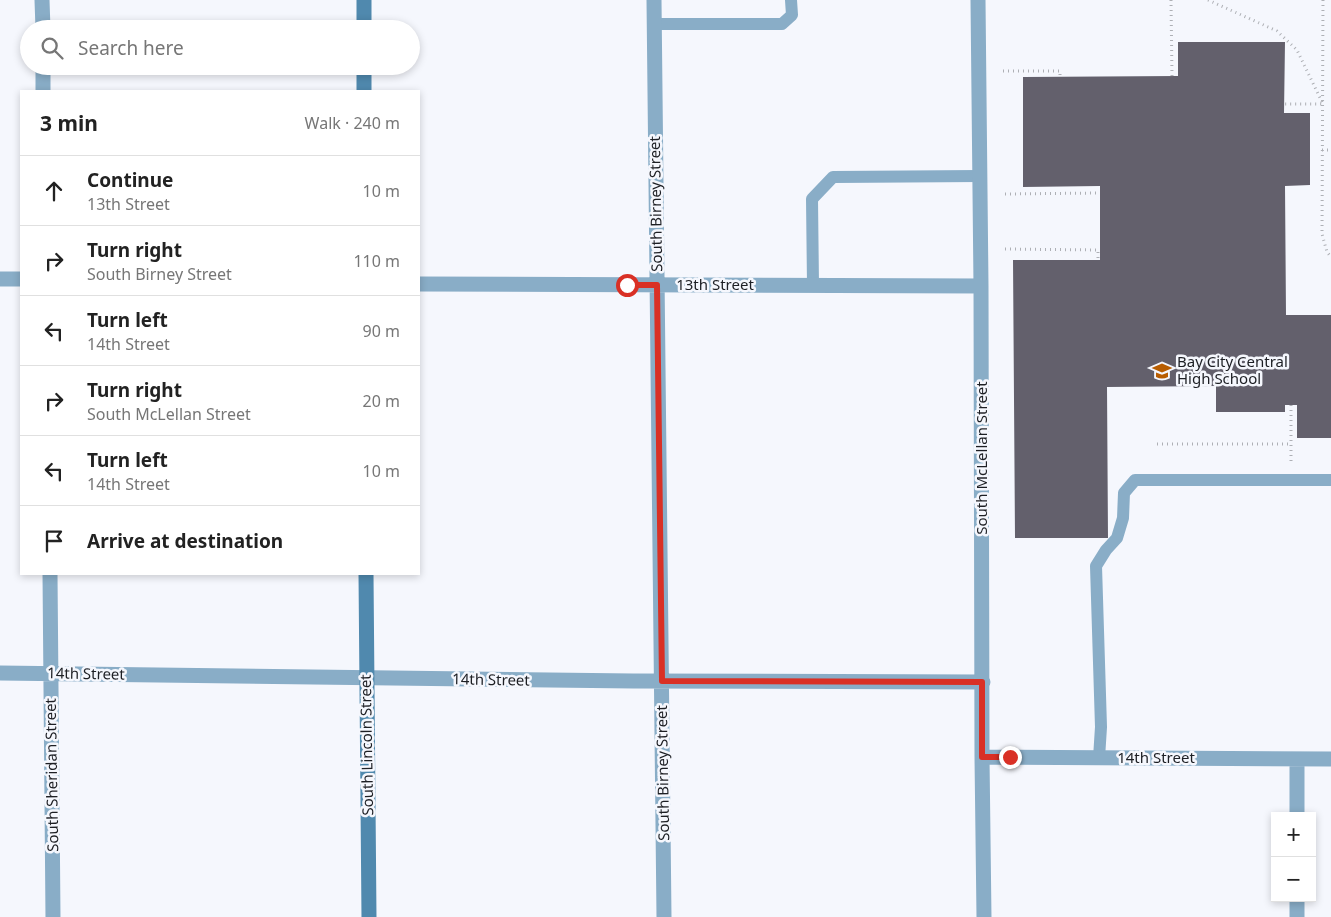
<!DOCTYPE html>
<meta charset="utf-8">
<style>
:root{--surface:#fff;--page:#f2f2f2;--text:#222;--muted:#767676;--line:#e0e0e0}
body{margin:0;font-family:"Noto Sans",sans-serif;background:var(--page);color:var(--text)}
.controls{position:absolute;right:15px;bottom:15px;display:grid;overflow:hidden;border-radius:0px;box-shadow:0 2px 8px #0003}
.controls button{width:45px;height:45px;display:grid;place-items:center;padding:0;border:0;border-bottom:1px solid var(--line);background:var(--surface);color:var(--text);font:25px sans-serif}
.stop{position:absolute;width:15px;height:15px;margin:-11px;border:4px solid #d93025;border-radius:50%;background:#fff}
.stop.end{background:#d93025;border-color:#fff;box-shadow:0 1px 5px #0008}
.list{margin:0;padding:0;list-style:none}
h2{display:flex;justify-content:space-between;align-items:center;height:65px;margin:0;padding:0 20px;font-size:21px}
h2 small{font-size:16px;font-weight:400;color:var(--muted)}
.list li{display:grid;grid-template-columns:32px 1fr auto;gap:15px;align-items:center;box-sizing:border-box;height:70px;padding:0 20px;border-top:1px solid var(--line)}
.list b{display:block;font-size:19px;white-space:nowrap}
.list p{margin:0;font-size:16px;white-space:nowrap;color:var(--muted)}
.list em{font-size:16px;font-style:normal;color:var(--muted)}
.icon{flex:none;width:28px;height:28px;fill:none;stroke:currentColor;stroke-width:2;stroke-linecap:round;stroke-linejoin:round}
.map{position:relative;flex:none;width:1331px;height:917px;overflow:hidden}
.search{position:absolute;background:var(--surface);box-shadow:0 2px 8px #0003;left:20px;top:20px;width:400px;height:55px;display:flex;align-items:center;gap:12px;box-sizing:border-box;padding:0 18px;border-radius:28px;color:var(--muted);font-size:19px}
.panel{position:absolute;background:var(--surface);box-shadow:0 2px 8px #0003;left:20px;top:90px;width:400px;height:485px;border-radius:0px}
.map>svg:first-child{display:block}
.building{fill:#63606c}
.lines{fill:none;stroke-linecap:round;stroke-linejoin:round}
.path{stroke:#aeb0b5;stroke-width:3;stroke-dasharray:1 4;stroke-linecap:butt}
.lane{stroke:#89adc7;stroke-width:12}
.street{stroke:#89adc7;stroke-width:15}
.secondary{stroke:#5089ae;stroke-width:15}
.route{stroke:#d93025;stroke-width:6}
.labels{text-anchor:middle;stroke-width:5;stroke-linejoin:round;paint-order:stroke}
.street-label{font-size:15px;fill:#1d1f24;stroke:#f5f7fd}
.poi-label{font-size:15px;fill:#1d1f24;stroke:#f5f7fd;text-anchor:start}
</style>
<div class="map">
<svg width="1331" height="917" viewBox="0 0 1331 917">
<rect width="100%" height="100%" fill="#f5f7fd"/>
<path class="building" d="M1178,42H1285L1284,113H1310V185L1285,186L1286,315H1331V438H1297V405H1285V412H1216V386L1107,387L1108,538H1015L1013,260H1100V186L1023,187V77L1178,76Z"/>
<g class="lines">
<path class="path" d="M1171,0L1172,76
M1208,0L1277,31L1297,50L1323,104H1284
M1323,0L1322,234L1327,252L1331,257
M1003,71H1060V77
M1322,150H1331
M1005,194L1100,193
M1005,249L1098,250V260
M1291,405V461
M1157,444H1291"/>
<path class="lane" d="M654,24H782L792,15L791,0
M813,285L812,199L833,177L980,176
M1099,758L1101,727L1096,566L1106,550L1117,538L1123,518L1124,493L1135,480H1331"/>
<path class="street" d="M42,0L43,29
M654,0L664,917
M978,0L981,286L982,757L984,917
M43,66V91
M0,279H21
M419,284L981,286
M50,574L53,917
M0,673L633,681L983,682
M982,757L1331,759
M1297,759V816
M1297,898V917"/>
<path class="secondary" d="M364,0V29
M364,66V91
M366,574L369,917"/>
</g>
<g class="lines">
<path class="route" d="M627,285H657L662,681L982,682V757H1010"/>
</g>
<defs>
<g id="school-bare" transform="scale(1.5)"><path d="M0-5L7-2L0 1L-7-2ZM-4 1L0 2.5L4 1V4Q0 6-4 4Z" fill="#b85d01" stroke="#f5f7fd" stroke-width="2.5" paint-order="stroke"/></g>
</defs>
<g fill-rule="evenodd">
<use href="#school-bare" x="1162" y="371"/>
</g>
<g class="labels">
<g class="street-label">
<text transform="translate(656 204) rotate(-91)" y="5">South Birney Street</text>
<text x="715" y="290">13th Street</text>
<text transform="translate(982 458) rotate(-90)" y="5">South McLellan Street</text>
<text transform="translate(86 674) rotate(1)" y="5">14th Street</text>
<text transform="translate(491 680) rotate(1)" y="5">14th Street</text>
<text transform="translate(367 745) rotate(-91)" y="5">South Lincoln Street</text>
<text x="1156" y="763">14th Street</text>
<text transform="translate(663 773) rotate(-91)" y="5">South Birney Street</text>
<text transform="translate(52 775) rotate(-91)" y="5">South Sheridan Street</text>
</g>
<g class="poi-label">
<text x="1177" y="367">Bay City Central<tspan x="1177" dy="17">High School</tspan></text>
</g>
</g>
</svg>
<div class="controls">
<button>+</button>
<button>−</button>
</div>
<div class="stop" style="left:627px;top:285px"></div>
<div class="stop end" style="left:1010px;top:757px"></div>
<div class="search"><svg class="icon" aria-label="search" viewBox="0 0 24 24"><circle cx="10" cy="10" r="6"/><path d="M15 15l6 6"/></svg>Search here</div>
<section class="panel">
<h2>3 min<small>Walk · 240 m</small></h2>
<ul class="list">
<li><svg class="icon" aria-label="ahead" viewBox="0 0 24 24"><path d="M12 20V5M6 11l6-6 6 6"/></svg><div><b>Continue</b><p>13th Street</p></div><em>10 m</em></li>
<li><svg class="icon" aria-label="right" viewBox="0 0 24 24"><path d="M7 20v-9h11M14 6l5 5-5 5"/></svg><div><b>Turn right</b><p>South Birney Street</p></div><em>110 m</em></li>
<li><svg class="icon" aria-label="left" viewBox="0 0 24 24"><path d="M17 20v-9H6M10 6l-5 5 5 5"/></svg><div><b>Turn left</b><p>14th Street</p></div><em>90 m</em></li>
<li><svg class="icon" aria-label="right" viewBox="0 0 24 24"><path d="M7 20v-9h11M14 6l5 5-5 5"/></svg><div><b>Turn right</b><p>South McLellan Street</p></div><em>20 m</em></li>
<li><svg class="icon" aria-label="left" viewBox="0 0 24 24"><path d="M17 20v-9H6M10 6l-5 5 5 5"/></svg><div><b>Turn left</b><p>14th Street</p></div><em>10 m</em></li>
<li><svg class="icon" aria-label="arrive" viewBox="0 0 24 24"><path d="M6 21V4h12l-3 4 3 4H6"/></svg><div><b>Arrive at destination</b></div></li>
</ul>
</section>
</div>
